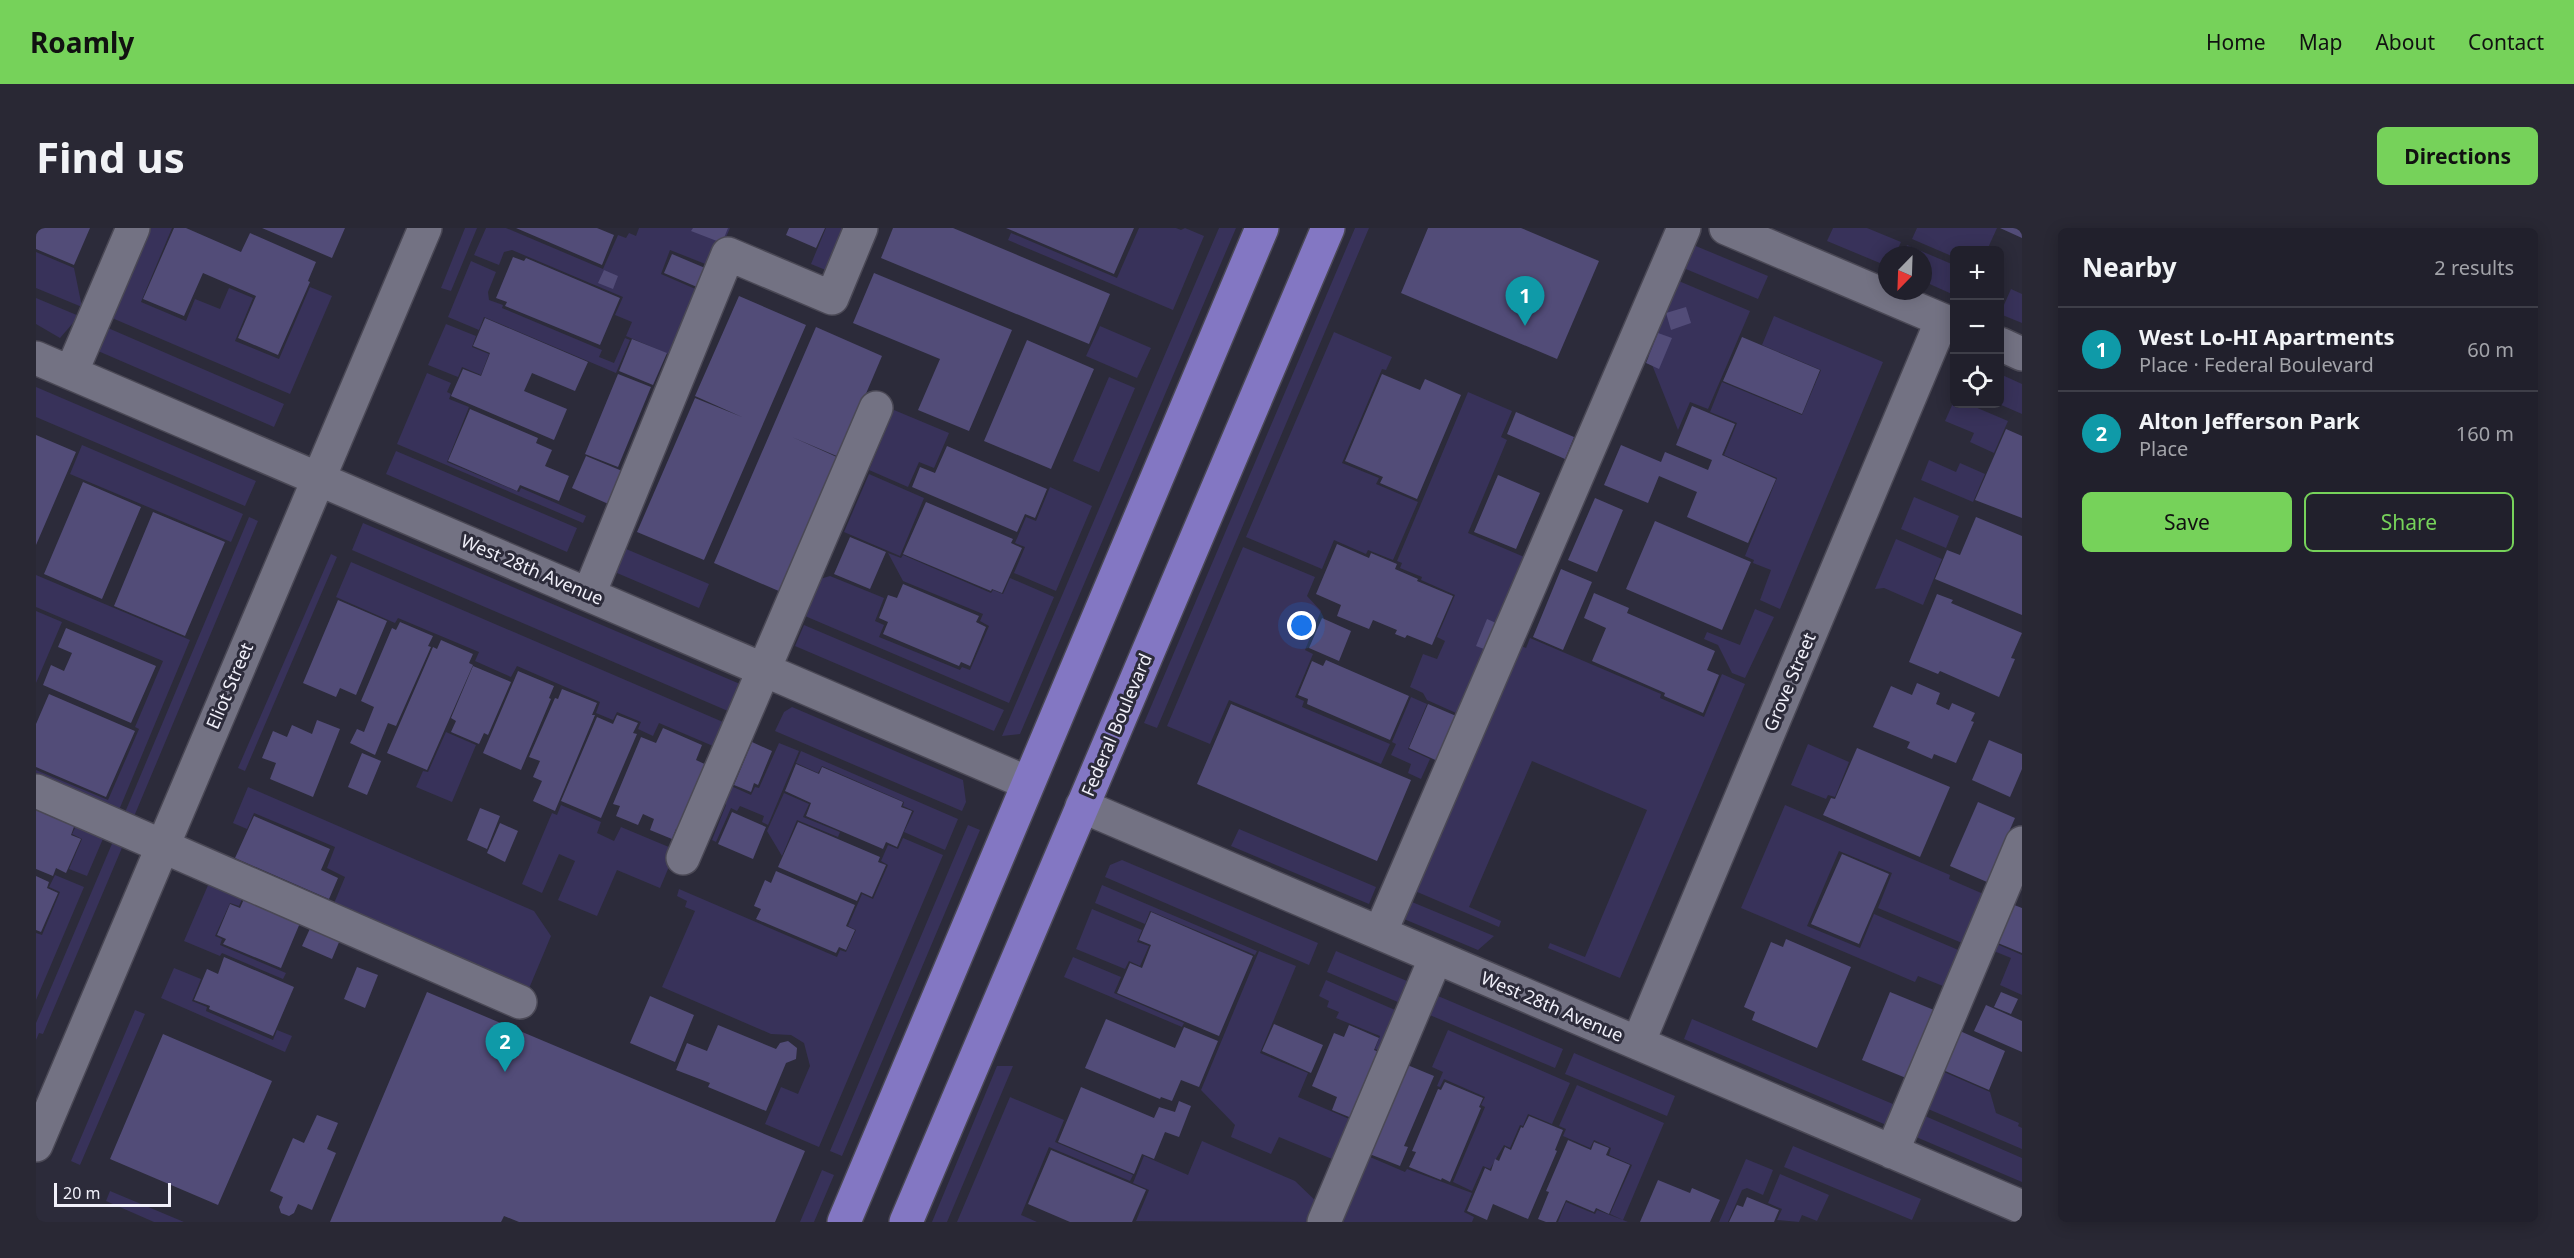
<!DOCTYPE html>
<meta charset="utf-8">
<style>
:root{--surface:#21202c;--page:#292834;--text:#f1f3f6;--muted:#a2a3a9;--line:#3e3e48;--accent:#76d25a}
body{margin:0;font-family:"Noto Sans",sans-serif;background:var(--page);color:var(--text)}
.controls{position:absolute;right:18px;top:18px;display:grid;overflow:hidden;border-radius:9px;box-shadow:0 3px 15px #0003}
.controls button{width:54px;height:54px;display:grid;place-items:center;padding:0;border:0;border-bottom:2px solid var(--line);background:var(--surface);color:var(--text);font:30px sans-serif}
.compass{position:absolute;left:1842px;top:18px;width:54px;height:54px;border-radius:50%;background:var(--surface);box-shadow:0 3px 15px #0003;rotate:203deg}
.scale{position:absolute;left:18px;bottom:15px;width:117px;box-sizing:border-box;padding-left:6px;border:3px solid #f1f0fa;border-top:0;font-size:16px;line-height:21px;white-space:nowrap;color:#f1f0fa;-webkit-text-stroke:4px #2c2b3a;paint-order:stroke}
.you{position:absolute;left:1266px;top:398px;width:21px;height:21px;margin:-15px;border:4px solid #fff;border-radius:50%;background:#1a73e8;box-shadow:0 0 0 9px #1a73e833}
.badge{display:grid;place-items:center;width:39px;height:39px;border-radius:50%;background:var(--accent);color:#fff;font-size:20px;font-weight:700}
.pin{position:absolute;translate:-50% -50px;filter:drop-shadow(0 2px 3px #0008)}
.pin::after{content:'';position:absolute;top:32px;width:21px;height:18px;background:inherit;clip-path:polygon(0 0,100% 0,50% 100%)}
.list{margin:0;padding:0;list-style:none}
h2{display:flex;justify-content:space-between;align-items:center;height:78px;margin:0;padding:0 24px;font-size:26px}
h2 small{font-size:20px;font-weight:400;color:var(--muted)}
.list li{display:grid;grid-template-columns:39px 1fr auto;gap:18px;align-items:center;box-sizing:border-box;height:84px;padding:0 24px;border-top:2px solid var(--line)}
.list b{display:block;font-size:22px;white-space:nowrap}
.list p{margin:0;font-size:20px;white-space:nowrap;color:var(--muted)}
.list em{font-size:20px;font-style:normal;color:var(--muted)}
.actions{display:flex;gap:12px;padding:18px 24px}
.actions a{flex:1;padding:14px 0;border:2px solid var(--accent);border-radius:9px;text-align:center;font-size:21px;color:var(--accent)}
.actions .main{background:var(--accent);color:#111}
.icon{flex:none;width:33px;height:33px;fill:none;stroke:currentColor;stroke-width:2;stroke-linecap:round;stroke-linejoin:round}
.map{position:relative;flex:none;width:1986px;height:994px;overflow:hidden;border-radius:9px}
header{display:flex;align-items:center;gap:36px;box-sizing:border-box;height:84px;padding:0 30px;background:var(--accent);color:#111}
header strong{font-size:28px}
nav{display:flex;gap:33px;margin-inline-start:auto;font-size:21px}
.intro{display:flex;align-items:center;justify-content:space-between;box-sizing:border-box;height:144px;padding:0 36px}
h1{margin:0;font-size:42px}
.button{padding:15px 27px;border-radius:9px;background:var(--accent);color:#111;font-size:21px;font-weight:700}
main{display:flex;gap:36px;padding:0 36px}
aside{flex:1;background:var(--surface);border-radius:9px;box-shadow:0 3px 15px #0003}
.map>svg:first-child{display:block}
.green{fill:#38325a}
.building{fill:#524c78}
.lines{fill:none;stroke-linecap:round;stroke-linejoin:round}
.minor-casing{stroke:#4a4855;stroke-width:36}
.major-casing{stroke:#4a4855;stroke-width:36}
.minor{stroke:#737283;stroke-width:33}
.major{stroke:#8377c3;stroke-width:33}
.labels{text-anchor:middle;stroke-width:6;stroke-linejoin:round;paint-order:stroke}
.street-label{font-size:18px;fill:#f1f0fa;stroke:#2c2b3a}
</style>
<header>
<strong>Roamly</strong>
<nav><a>Home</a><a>Map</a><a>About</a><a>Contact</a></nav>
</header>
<div class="intro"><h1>Find us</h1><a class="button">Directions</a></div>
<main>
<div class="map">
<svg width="1986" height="994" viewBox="0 0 1986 994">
<rect width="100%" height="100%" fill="#2c2b3a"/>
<path class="green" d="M114,0H136L105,74L150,93L159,71L184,81L193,60L217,70L199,113L243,131L274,59L296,68L254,166L76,90Z
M429,0H441L415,63L405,60Z
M450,0H470L567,41L582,7L590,10L593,5L600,8L603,0H694L677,39L634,22L625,46L664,63L637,128L590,108L596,94L579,87L587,69L476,22L468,24L463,37L438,27Z
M790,0H816L797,45L775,36Z
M1103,0H1140L1145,2L1149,0L1168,8L1137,82L972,12L975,5L1081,50Z
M1183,0H1200L984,506L966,508Z
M1319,0H1333L1121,500L1108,495Z
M1797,0H1831L1865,14L1859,27H1851V38L1791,13Z
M1881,0H1961L1951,22H1918V29L1876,11Z
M1655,16L1732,48L1722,71L1645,39Z
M1871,17L1918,37V67L1887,53V27H1867Z
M0,24L38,40L46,79L0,60Z
M435,33L460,44L452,64L453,72L467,77L466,80L566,122L563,129L578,135L589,110L594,112L580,145L448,89L443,102L412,89Z
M1638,51L1714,83L1672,181L1654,174L1642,202L1609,119Z
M1975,61L1986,66V95L1964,86Z
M0,70L43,88L24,110L0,96Z
M1738,88L1847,134L1744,381L1724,372L1735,342L1717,335L1718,332L1709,328L1741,250L1688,227L1701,195L1674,184L1686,154L1766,187L1785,142L1726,117Z
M410,96L440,108L436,119L453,126L445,147L426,139L422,149L392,137Z
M1064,98L1115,120L1101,150L1050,128Z
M72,100L248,176L238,199L62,123Z
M1298,104L1356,129L1350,142L1346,141L1306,235L1343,250L1340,256L1382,274L1357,332L1332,322L1330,326L1298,312L1286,341L1210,309Z
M391,145L415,155L411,164L415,166L413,171L433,179L411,234L483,264L485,260L550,288L547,295L361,216Z
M1964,146L1986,156V186L1963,176Z
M1073,149L1099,160L1063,244L1037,233Z
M0,159L220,253L209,278L0,189Z
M1432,164L1476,183L1465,209L1471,212L1432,305L1495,332L1429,489L1391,472L1387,465L1374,459L1387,426L1401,431L1409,413L1401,409L1419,367L1385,352L1386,349L1364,340L1366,335L1361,333Z
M1918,173V176H1932L1972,193L1958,225L1934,214L1938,205L1909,193Z
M858,182L913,205L898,240L883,234L872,259L833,242Z
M46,217L207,286L195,314L34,246Z
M360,223L541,300L531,324L350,246Z
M1893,232L1920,244L1924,235L1949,246L1937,274L1885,252Z
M833,246L888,270L864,328L808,304Z
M1014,259L1056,278L1020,363L978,345L989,319L979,315L990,289L1000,293Z
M1878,269L1923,288L1910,320L1865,301Z
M213,289L222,293L94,598L85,594Z
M327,295L711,459L699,486L316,322Z
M1860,311L1906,331L1887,377L1848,360L1839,361Z
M583,318L673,356L663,380L581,345Z
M1207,319L1279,349L1271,368L1285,383L1269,422L1277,426L1259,469L1268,473L1266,479L1354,516L1345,536L1193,472L1174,516L1131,498Z
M852,325L865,330L867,327L955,365L957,362L967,366L974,350L1018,369L973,475L769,388L784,351L794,348L848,370L839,393L848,397L843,409L924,442L926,439L934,442L953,398L944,393L947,386L867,353Z
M295,326L301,329L209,543L202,540Z
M315,334L687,494L677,518L623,495L617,508L602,501L605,494L581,484L577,492L560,485L564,474L481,438L475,449L439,433L443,424L362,390L359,395L300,369Z
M0,347L154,412L83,582L0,547V542L72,572L103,501L99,499L127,433L0,379Z
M1719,381L1738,389L1709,450L1696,445L1682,417L1668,411L1671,404L1704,417Z
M0,383L26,394L0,455Z
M768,397L968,482L958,503L759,418Z
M1494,410L1625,466L1624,470L1668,489L1686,446L1709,456L1584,750L1512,720L1514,715L1549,729L1611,582L1496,533L1433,679L1465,693L1463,699L1379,663L1483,417L1490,420Z
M1375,469L1391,476L1372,521L1394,531L1385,551L1372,545L1375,536L1355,527L1360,516L1356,514Z
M756,479L927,552L930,574L926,583L739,503L748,484Z
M410,504L440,517L416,574L380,559L387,543L392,544Z
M743,515L763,523L732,597L726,594L728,588L704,578L701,583L695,580L680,614L676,612L690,577L686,565L695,558L715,567L719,559L723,560Z
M1772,516L1813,534L1799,569L1792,567L1790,571L1755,557Z
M765,523L922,591L909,622L868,604L878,583L867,578L868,574L786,538L782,545L760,535Z
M212,559L498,683L515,708L489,770L294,685L309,649L291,640L299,619L218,585L211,601L197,595Z
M748,565L773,576L767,589L804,604L802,609L761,592L746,628L731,603Z
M525,577L565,594L561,605L578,613L585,599L640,622L624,660L581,642L561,688L522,672L539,633L523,626L506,665L486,656L516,585L521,587Z
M1749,577L1914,647L1913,651L1952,668L1931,717L1842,680L1856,645L1803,623L1771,698L1824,720L1838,686L1927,724L1912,760L1882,748L1879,754L1705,680Z
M41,596L72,599L51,648L33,641L46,611L36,606Z
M932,597L944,602L806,928L794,923Z
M1203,601L1340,659L1333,676L1195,618Z
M867,610L907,627L783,919L729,896L745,859L762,866L774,838L768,815L755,807L735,806L626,759L659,683L649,679L651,673L641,668L643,661L801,729L804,722L810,724L820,702L812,698L826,666L837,671L852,637L845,633L852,617L862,621Z
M78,611L88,615L7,806L3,805L0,812V795Z
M1086,632L1282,715L1273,737L1069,649L1074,637Z
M19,647L48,659L0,772V705L6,707L24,664L13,659Z
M176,648L210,662L203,678L194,675L179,708L186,711L184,717L250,745L247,751L186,725L184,728L148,713Z
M1066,657L1221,723L1219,727L1114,683L1109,696L1059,675Z
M1376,674L1458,708L1442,722L1368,691Z
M1056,681L1106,702L1101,714L1113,718L1104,738L1093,733L1089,741L1040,721Z
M1956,714L1986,727V767L1964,757L1975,730L1953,721Z
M1223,723L1260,738L1224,825L1272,845L1262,869L1318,893L1301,933L1243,909L1235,926L1195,909L1199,897L1165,862Z
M1300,723L1378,756L1369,777L1291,744Z
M1037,729L1085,749L1078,765L1148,795L1146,799L1028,749Z
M138,740L165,751L156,773L171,779L170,783L237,812L241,802L256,808L249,824L125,770Z
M1290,752L1366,785L1349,825L1339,821L1344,808L1300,790L1303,784L1291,779L1293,773L1283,768Z
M1402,768L1527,821L1519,840L1389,785L1393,775Z
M99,782L109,786L44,937L35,933Z
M1656,791L1864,879L1855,899L1648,811Z
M1412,802L1534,855L1516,896L1492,886L1487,898L1484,897L1474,920L1468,917L1454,941L1447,938L1436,963L1417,954L1449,879L1445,877L1449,869L1408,851L1404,859L1401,858L1407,844L1396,839Z
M1538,825L1639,868L1631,888L1529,846Z
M961,838H977L911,994H896Z
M1901,841L1954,864L1960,885L1983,895L1982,898L1986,900V921L1885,878Z
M1541,857L1628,895L1587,992L1574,986L1596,937L1573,927L1575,920L1558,912L1554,920L1527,908L1530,901L1523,898Z
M974,869L1028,892L1019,914L1097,947L1094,953L1013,919L985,987L1001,994H921Z
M1882,885L1986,930V954L1873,906Z
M1166,913L1259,953L1284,977L1276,994L1100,993L1113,962L1097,955L1108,928L1152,947Z
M1757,918L1885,971L1876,992L1748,939Z
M1327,926L1369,944L1371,941L1436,965L1428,984L1438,989L1436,994H1297Z
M1710,931L1737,942L1727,967L1711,960L1706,962L1692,994H1683Z
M786,942L798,947L778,994H764Z
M1744,946L1793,967L1781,993L1766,987L1763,994L1741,992L1746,981L1732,975Z
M74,963L148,994H118L70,973Z
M1530,974L1559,986L1561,982L1592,994H1522Z"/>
<path class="building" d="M0,0H54L38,37L0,21Z
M138,0H150L205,24L214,5L280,34L272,53L274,54L242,127L202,110L220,68L167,45L148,88L107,71Z
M226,0H309L296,30Z
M480,0H561L578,7L566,37Z
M657,0H692L686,15L655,3Z
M753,0H789L780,20L750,7Z
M857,0H917L1074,66L1053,116L845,30Z
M970,0H1098L1078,46Z
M1392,0H1485L1563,33L1521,131L1365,65Z
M1964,0H1986V10Z
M636,26L669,40L661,59L628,45Z
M477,29L488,33L490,30L584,70L564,117L469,78L471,74L460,70Z
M568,42L582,48L577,61L562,55Z
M838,45L976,102L933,203L882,182L904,131L817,95Z
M703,68L770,97L668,332L601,304L659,170L706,189L659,168Z
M1650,79L1655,95L1635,102L1630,85Z
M449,90L552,134L539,163L496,145L488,163L531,181L518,212L415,168L427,141L445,148L454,125L437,118Z
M780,99L846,128L803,229L756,209L803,230L745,364L678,335Z
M1622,105L1636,110L1623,141L1610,135Z
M1706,109L1784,142L1766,186L1687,153Z
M596,111L631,125L617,157L583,143Z
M991,112L1058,141L1015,241L948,213Z
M582,146L615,159L582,239L549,226Z
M1346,146L1384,162L1389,151L1425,167L1381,271L1344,255L1347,249L1309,233Z
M1656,178L1699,196L1686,227L1740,251L1712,315L1651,289L1661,264L1623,248L1612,275L1568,257L1585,217L1625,234L1629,224L1672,242L1676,232L1640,217Z
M434,181L502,210L500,215L516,222L509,238L533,248L523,273L484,257L481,263L412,233Z
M1480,184L1538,209L1529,231L1471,206Z
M1970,201L1986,208V290L1939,272Z
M0,207L40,224L0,317Z
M911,218L1011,261L999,290L989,286L981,304L876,259L884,239L899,245Z
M550,228L591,245L577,278L536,260Z
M1462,247L1504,265L1480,321L1438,304Z
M47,254L105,279L66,371L8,346Z
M1559,270L1587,282L1561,344L1532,332Z
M890,274L977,311L975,315L986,320L966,365L956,361L955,363L867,326Z
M117,284L189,314L149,408L78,378Z
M1940,289L1986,308V387L1899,351L1911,322L1924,327Z
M1619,293L1715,334L1686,402L1590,361Z
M814,309L850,324L834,361L798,346Z
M1301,316L1333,330L1335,325L1361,336L1359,341L1382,351L1381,353L1417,368L1396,417L1371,407L1369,410L1359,406L1361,402L1337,392L1333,401L1301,388L1305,377L1280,366Z
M1525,341L1556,354L1527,422L1497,409Z
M867,356L943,388L940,394L950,399L934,438L925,434L923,438L847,406L852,394L843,390L852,367L861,370Z
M1558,365L1593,380L1591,385L1679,423L1671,442L1683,447L1667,485L1628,468L1629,465L1556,433L1570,400L1548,390Z
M1901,366L1917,372L1915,375L1986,405L1975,430L1979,431L1963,469L1904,443L1902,446L1873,434Z
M302,372L351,393L320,467L304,460L300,469L267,455Z
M1286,390L1315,403L1303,433L1273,420Z
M1451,391L1467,398L1456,424L1440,418Z
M364,394L397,408L392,418L395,419L360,498L352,495L339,527L314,515L321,501L328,504L338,479L325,473L356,400L360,402Z
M30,400L120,438L95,495L7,457L15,437L28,443L36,425L22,419Z
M405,412L437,426L433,435L437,437L391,542L351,525L397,419L401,421Z
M1290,432L1373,468L1354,512L1271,476L1272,471L1262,467L1276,433L1287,438Z
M437,438L475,454L452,507L448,505L443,516L415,504L420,493L415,490Z
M482,443L518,458L513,470L515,471L485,542L447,525Z
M1881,455L1904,465L1900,476L1913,482L1916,475L1939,485L1935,493L1938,494L1920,535L1898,526L1896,531L1871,520L1874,514L1837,499L1855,458L1876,467Z
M526,461L561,475L556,487H559L519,583L497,573L506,553L497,549L504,533L493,529L519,470L522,471Z
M13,466L99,503L70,569L0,539V496Z
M1195,476L1375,552L1341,633L1161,556Z
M1392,476L1425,490L1406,535L1373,520Z
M581,487L602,495L597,505L601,506L565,590L525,573L561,489L577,496Z
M281,492L304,501L277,569L234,551L240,535L226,530L237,503L251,509L256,497L276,506Z
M627,500L666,517L660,532L675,539L648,604L640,601L636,611L614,602L618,591L607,586L602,597L580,588L584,578L577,576L605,509L620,515Z
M1953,512L1986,526V541L1974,569L1936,552Z
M716,514L736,523L722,557L718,555L715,564L698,557Z
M1821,520L1914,559L1884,629L1787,587L1795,570L1799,571Z
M326,525L345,533L331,567L312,559Z
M760,536L783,546L786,539L867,574L865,579L876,583L861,619L850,614L847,621L770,588L775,575L749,563Z
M1942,574L1979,590L1951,654L1914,638Z
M0,579L39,596L35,607L45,611L30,645L20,640L17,648L0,641Z
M444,580L464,588L451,621L431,612Z
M696,584L730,599L717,631L682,616Z
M218,588L294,621L285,642L302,650L293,671L199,630Z
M762,594L844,629L842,634L850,637L836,669L825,664L821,673L742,639Z
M464,595L482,603L469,634L451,625Z
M1806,626L1853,646L1823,716L1775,696Z
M740,643L819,677L810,698L819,702L810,722L803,719L800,725L720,691L725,681L718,678L729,652L735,655Z
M0,648L13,654L11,660L22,665L5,704L0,702Z
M208,671L264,695L245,740L187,716L190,711L181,707L194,676L204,680Z
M1973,675L1986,680V725L1957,713Z
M1115,684L1217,728L1183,808L1081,765L1094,735L1106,740L1115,717L1103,712Z
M277,694L306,707L296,731L266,718Z
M1750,711L1815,739L1781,820L1716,792L1719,784L1708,779L1735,714L1747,719Z
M188,729L258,759L237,808L173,781L174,778L158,772L171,741L182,746Z
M321,739L342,747L329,780L308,771Z
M391,764L769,923L739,994H483L468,988L465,994H294Z
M1854,764L1898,782L1870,850L1826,832Z
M1965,764L1982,771L1975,786L1958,779Z
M614,768L658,787L639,834L594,815Z
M1950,777L1986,793V824L1938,803Z
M1070,791L1139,820L1148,799L1182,813L1163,859L1145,852L1136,873L1125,869L1124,871L1049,840Z
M1238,796L1287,817L1275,845L1226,823Z
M682,797L740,821L744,815L752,813L761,820L760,831L750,835L730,883L672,859L674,855L640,842L651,815L671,823Z
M1313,797L1343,810L1338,822L1348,826L1318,891L1296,882L1301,869L1276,858L1298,805L1308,809Z
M1924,803L1969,823L1953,862L1907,842Z
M127,806L236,853L182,977L74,931Z
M1369,836L1398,848L1368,918L1372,919L1364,938L1331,925Z
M1409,854L1447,870L1443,879L1445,880L1414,954L1406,950L1405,952L1373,939L1380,924L1376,923L1402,861L1405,862Z
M1045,859L1118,890L1123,879L1139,884L1143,873L1155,878L1143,909L1129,904L1118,931L1106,926L1098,946L1022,914Z
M281,887L302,895L291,921L300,925L276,982L262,976L258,985L253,988L245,985L243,979L247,969L234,963L257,910L268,915Z
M1493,888L1527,902L1519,922L1521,923L1492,991L1457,976L1451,992L1431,983L1449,940L1455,943L1459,931L1463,933L1469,919L1475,922L1485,899L1487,900Z
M1532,912L1555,922L1558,914L1573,920L1570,927L1594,937L1573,986L1560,980L1558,984L1530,972L1520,994H1510L1502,991L1513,964L1510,963Z
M1015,922L1110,962L1096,994H1034L992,976Z
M1622,952L1654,965L1656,960L1684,972L1674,994H1604Z
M1711,969L1743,982L1738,994H1693L1701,977L1707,979Z"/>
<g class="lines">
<g class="minor-casing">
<path id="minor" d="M1690,0L1918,97
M1964,116L1986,126
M0,130L992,555
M35,145L97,0
M553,366L692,26L796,70L825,0
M0,563L484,774
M1046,578L1986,979
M647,630L840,180
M1344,705L1648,0
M1602,815L1906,92
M0,917L389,0
M1856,924L1986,615
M1288,994L1400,729"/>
</g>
<g class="major-casing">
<path id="major" d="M808,994L1226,0
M870,994L1292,0"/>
</g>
<use href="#minor" class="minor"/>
<use href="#major" class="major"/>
</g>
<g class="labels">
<g class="street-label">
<text transform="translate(496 342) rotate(23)" y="6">West 28th Avenue</text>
<text transform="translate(1754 454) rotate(-67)" y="6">Grove Street</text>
<text transform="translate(194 458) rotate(-67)" y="6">Eliot Street</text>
<text transform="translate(1081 497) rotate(-67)" y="6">Federal Boulevard</text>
<text transform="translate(1516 779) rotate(23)" y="6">West 28th Avenue</text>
</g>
</g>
</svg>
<div class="controls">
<button>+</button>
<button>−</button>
<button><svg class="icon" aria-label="locate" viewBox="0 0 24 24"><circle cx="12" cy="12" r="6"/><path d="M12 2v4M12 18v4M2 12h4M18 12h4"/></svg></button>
</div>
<svg class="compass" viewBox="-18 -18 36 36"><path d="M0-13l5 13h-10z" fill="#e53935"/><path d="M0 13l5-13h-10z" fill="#a2a3a9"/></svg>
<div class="scale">20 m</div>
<div class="you"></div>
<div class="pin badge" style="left:1489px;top:98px;background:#0f9aa8">1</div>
<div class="pin badge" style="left:469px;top:844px;background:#0f9aa8">2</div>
</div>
<aside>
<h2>Nearby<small>2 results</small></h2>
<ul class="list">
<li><span class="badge" style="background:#0f9aa8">1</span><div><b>West Lo-HI Apartments</b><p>Place · Federal Boulevard</p></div><em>60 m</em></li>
<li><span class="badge" style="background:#0f9aa8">2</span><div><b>Alton Jefferson Park</b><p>Place</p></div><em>160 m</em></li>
</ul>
<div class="actions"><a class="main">Save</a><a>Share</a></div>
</aside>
</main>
